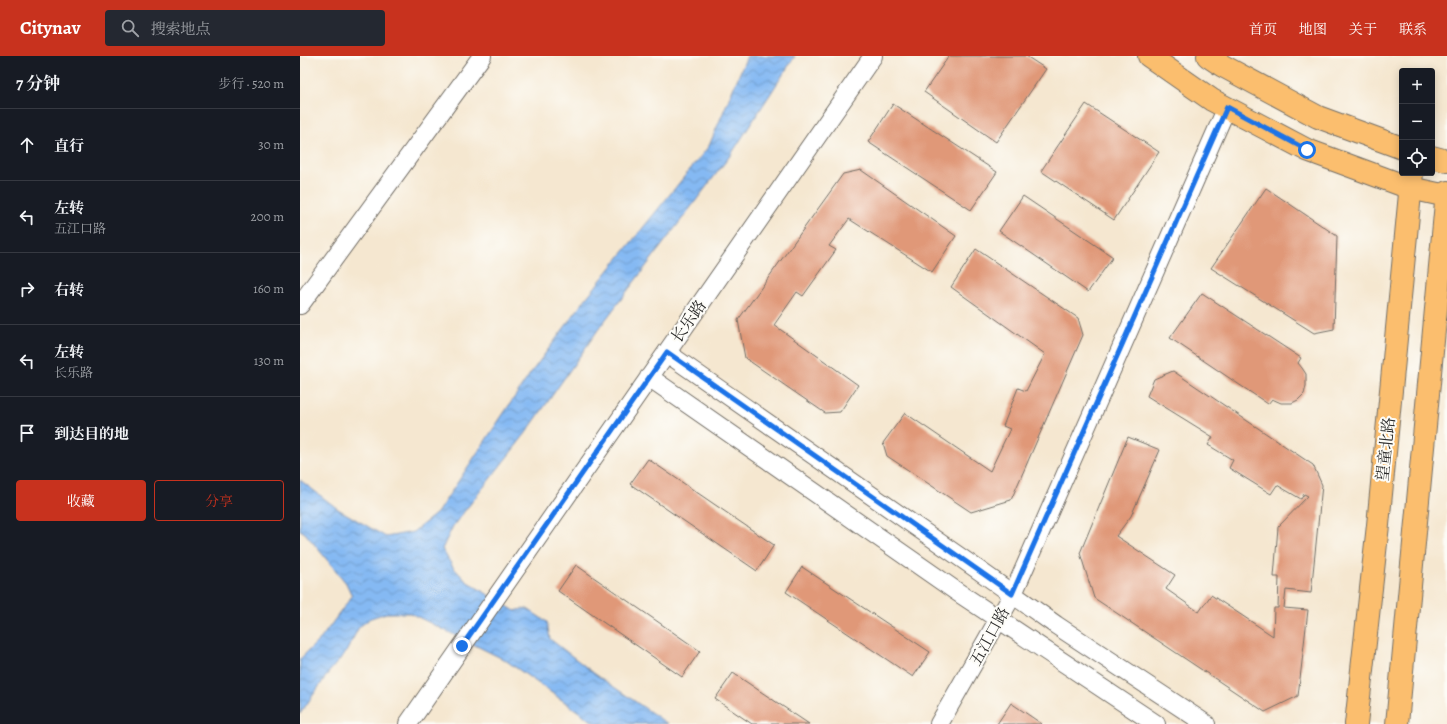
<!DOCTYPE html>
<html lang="zh">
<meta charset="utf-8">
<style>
:root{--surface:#171b24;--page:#242831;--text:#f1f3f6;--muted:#9ea1a6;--line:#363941;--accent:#c8321e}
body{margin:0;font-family:Alegreya,"Noto Serif SC",serif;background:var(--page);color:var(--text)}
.controls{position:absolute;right:12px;top:12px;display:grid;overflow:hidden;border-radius:4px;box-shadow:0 2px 10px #0003}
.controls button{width:36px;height:36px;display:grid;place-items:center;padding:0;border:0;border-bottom:1px solid var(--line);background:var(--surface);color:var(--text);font:20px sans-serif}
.stop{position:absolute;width:12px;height:12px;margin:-9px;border:3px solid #1a73e8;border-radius:50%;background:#fff}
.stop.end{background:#1a73e8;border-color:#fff;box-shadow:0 1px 4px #0008}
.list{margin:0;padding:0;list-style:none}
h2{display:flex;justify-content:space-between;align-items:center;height:52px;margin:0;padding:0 16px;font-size:17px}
h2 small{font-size:13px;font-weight:400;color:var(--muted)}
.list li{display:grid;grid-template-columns:26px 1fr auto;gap:12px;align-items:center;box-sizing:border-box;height:72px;padding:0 16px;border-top:1px solid var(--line)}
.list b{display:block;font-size:15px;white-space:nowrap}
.list p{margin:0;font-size:13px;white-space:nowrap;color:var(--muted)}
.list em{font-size:13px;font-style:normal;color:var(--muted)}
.actions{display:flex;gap:8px;padding:12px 16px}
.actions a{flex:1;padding:9px 0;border:1px solid var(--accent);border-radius:4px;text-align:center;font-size:14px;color:var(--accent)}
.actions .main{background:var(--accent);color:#fff}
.icon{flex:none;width:22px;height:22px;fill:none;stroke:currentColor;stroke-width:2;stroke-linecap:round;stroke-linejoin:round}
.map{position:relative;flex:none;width:1147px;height:668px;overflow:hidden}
header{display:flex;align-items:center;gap:24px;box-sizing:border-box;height:56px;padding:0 20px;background:var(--accent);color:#fff}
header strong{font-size:19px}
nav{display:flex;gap:22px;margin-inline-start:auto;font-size:14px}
.search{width:280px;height:36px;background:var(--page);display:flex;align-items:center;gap:10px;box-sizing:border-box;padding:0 14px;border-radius:4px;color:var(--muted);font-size:15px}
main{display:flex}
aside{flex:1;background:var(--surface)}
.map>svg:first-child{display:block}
.water{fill:url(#water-waves);stroke:#58728f}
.building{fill:#e09878}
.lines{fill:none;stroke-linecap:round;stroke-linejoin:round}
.minor-casing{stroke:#726d65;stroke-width:20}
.major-casing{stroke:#726d65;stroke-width:24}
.minor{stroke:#fff;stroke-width:18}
.major{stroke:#fbbe6e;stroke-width:22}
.route{stroke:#1a73e8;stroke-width:5}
.labels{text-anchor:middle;stroke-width:4;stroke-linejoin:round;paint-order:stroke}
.street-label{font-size:16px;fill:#2b2b2b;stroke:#fdfcf7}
</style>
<header>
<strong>Citynav</strong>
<div class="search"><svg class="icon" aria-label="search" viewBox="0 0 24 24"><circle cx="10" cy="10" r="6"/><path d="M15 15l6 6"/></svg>搜索地点</div>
<nav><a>首页</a><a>地图</a><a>关于</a><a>联系</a></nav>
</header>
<main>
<aside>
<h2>7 分钟<small>步行 · 520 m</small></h2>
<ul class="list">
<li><svg class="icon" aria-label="ahead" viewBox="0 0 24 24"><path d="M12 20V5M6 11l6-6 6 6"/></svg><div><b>直行</b></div><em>30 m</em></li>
<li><svg class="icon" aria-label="left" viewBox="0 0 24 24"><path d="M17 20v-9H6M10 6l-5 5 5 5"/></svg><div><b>左转</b><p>五江口路</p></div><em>200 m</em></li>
<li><svg class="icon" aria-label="right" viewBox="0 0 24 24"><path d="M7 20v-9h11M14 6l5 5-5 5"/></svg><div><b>右转</b></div><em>160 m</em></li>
<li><svg class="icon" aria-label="left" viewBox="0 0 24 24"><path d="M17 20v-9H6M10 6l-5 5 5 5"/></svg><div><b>左转</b><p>长乐路</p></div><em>130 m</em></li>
<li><svg class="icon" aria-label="arrive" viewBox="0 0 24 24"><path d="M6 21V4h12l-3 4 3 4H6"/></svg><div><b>到达目的地</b></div></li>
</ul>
<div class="actions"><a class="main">收藏</a><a>分享</a></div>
</aside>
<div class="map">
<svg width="1147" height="668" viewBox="0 0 1147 668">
<defs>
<pattern id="water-waves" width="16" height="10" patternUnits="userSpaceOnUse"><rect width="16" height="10" fill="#85b9f3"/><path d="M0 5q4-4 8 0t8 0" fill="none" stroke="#6d97c5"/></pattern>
</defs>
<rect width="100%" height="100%" fill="#fdfcf7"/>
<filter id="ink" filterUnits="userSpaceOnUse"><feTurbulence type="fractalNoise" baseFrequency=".025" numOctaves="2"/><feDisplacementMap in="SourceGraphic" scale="8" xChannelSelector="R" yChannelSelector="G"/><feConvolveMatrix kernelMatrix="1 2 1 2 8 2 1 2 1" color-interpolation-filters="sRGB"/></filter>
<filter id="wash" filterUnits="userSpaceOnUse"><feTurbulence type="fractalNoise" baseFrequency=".012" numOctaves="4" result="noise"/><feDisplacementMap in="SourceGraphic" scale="16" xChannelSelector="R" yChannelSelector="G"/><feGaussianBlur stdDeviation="0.9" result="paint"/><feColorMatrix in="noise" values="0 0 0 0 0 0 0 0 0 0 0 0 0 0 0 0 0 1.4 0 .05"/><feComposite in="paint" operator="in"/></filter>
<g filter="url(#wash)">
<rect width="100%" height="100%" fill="#f5e7d0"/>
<path class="water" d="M447,0H495L432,97L300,271L226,377L153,470L142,493L153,511L166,525L215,555L226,552L247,566L250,583L295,618L368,668H296L205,604L110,557H86L71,562L59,571L46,596L29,616L0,658V603L22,581L52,540L46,527L5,477L0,474V424L38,453L86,481L113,476L137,457L230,318L287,241L409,90Z"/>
<g id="blocks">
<path class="building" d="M649,0H726L746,13L696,86L624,36Z
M593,48L697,116L671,154L568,86Z
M786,48L859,96L814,164L741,115Z
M561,114L656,180L632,216L549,163L529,190L536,194L503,240L497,236L474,269L558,329L540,356L525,357L445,302L438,264L543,118Z
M966,132L1037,180L1034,273L1014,277L911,212Z
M723,140L813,201L788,236L699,175Z
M676,193L778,262L783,279L711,444L671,456L587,400L583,387L605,357L690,415L710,373L703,370L718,332L726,335L745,298L651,231Z
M902,237L1001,302L998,307L1002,312L1006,318V330L1004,338L998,344L992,347H981L972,343L968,348L870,282Z
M873,315L1013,409L1022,429L1011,537L986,534L984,552L1008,554L998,640L965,656L794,542L780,497L828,381L860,394L831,460L816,480L875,519L866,533L899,556L911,539L973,580L974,552H978L979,521H974L978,471L1008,440L1004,438L1001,443L977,429L971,438L929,412L933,404L908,389L913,381L847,340L854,323Z
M348,403L474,489L457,515L330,428Z
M276,509L400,595L382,621L258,535Z
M502,511L630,596L613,621L486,536Z
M433,617L509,668H452L415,643Z
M711,647L742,668H697Z"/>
</g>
</g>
<g filter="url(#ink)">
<use href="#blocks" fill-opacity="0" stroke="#726d65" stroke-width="1"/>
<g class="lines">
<g class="minor-casing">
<path id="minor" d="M0,249L182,0
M367,297L677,513L756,569L906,668
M349,321L656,535L856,668
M108,668L573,0
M639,668L713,538L927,51"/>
</g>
<g class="major-casing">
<path id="major" d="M849,0L912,44L1007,94L1110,132L1147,140
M908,0L923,10L1018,61L1102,92
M1132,101L1147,105
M1056,668L1078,469L1112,117
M1097,668L1147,136"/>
</g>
<use href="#minor" class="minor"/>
<use href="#major" class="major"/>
</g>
</g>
<g class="lines" filter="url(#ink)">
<path class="route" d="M162,590L367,296L712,538L927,51L1007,94"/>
</g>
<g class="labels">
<g class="street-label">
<text transform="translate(388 265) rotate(-55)" y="6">长乐路</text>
<text transform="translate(1085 393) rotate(-84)" y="6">望童北路</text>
<text transform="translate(689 580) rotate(-61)" y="6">五江口路</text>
</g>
</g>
</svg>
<div class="controls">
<button>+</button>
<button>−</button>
<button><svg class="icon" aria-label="locate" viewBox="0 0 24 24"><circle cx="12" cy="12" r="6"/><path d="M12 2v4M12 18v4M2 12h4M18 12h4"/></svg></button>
</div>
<div class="stop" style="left:1007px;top:94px"></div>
<div class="stop end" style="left:162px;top:590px"></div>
</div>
</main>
